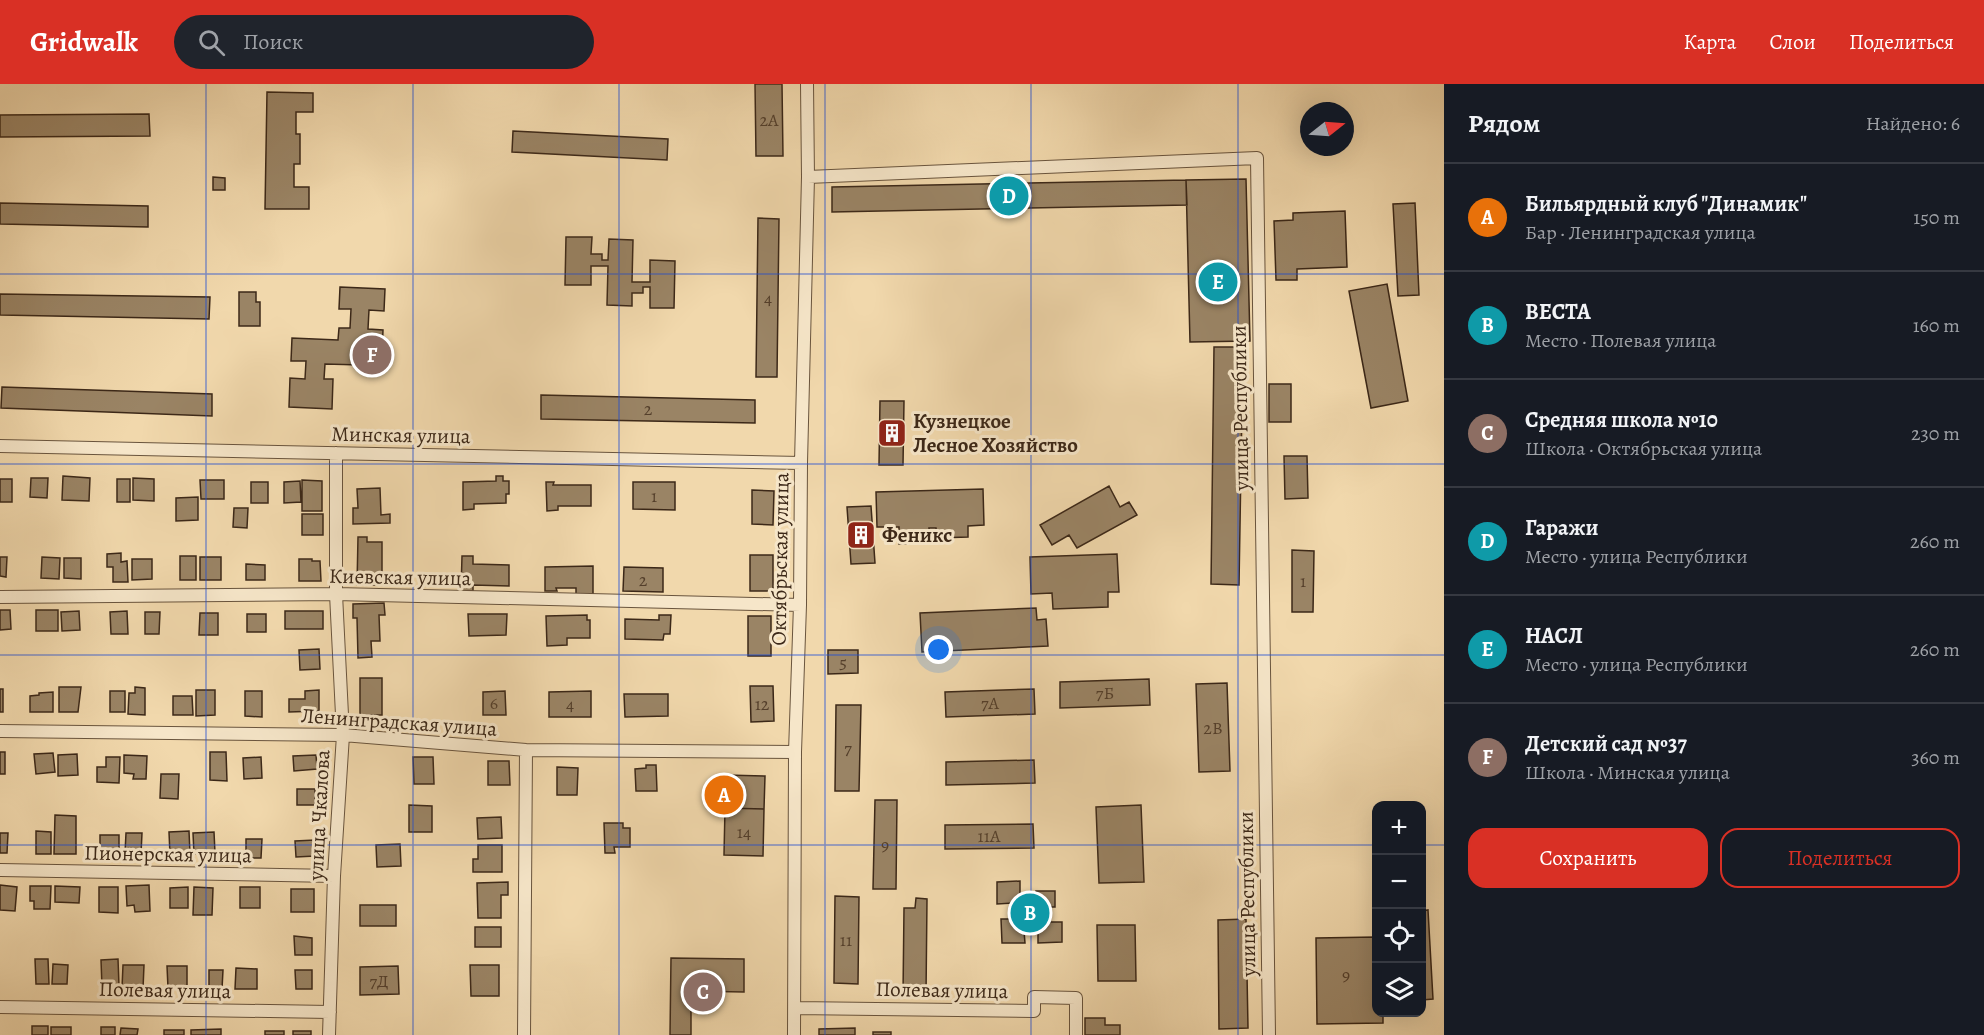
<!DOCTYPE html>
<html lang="ru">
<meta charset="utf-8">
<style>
:root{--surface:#171b24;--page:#20242c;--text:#f1f3f6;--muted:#9ea1a6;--line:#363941;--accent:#d93025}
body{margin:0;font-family:Alegreya,serif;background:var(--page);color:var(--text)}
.controls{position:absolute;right:18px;bottom:18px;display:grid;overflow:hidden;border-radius:12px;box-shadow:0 6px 24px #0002}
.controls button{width:54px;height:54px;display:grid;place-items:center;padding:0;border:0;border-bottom:2px solid var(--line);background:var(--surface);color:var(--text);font:30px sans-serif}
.compass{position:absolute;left:1300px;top:18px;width:54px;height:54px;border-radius:50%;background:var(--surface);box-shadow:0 6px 24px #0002;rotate:73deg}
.you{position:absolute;left:939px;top:566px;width:21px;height:21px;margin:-15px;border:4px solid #fff;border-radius:50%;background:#1a73e8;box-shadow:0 0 0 9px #1a73e833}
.badge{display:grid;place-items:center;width:39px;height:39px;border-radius:50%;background:var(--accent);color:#fff;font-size:20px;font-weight:700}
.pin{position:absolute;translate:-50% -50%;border:3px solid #fff;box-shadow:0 2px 6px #0006}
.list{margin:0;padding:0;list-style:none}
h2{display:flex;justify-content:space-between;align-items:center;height:78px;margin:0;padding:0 24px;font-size:26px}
h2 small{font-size:20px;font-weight:400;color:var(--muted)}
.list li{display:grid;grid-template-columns:39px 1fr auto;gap:18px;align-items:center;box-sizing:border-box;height:108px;padding:0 24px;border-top:2px solid var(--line)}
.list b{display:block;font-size:22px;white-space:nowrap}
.list p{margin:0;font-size:20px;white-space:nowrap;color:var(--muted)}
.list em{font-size:20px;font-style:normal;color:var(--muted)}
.actions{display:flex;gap:12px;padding:18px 24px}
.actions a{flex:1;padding:14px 0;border:2px solid var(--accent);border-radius:18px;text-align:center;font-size:21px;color:var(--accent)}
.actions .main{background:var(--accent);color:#fff}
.icon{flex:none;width:33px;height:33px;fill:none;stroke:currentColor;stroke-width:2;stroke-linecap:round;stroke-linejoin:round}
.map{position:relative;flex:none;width:1444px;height:951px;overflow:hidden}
header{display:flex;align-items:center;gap:36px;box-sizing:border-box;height:84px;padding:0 30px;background:var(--accent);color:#fff}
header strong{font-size:28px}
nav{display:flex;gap:33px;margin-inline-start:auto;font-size:21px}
.search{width:420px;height:54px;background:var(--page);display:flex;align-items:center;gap:15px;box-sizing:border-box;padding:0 21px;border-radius:33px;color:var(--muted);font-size:22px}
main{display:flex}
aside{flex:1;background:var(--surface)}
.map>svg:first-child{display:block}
.building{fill:#9a8465;stroke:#3c2818;stroke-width:1.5}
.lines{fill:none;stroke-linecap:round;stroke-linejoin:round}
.minor-casing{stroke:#69543d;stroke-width:14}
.minor{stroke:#f6e6c9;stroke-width:12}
.grid{fill:none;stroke:#1d4ed8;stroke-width:1.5;stroke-opacity:0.55}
.labels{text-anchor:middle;stroke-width:6;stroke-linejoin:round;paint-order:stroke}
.number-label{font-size:18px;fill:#543f2b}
.street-label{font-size:21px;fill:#3c2818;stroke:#f6e6c9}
.poi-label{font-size:21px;font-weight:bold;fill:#3c2818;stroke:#f6e6c9;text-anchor:start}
</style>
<header>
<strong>Gridwalk</strong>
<div class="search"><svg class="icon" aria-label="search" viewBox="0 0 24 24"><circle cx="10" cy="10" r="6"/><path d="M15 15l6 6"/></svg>Поиск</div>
<nav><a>Карта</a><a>Слои</a><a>Поделиться</a></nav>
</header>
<main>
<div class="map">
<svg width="1444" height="951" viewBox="0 0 1444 951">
<rect width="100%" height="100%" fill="#f1d8ac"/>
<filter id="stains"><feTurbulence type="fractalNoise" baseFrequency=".00333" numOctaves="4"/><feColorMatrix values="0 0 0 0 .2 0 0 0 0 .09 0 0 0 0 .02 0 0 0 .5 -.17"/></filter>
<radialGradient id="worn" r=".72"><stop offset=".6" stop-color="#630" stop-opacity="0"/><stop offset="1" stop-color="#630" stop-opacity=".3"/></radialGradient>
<path class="building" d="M755,0H782L783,72H756Z
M267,8L313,9V28H296V50H300V80H294V103H309V125H265Z
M149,30L150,52L0,53V31Z
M513,47L668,55L667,76L512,68Z
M213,93L225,94V106H213Z
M1246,95L1250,257L1190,258L1186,96Z
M1186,96L1187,121L832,128V103Z
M0,119L148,122V143L0,140Z
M1415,119L1419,211L1398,212L1393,120Z
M1345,127L1347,183L1297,185V196H1276L1274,137L1293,136V129Z
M758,134L779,135L777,293H756Z
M566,153H592L591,170H602V176H608L609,155L633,156L632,198H650V176L675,177L674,224H650V203H643V209H632V222L607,221L608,182H591V201H565Z
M1387,200L1408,317L1371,324L1349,207Z
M340,203L385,205L384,227L369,226L368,245L383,246L382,271H361V281L325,280L324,295H333L332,325L289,323L290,294L305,295L306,277H291L292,254L338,256L339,244H350L351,225H339Z
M239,208H256V218H260V242H239Z
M0,210L210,213L209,235L0,231Z
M1214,263H1243L1239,501L1211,500Z
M1269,300H1291V338H1269Z
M2,303L212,310V332L1,324Z
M541,311L755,316V339L541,335Z
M880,317H904L903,381H879Z
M1284,372H1307L1308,414L1285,415Z
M63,392L90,394L89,417L62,416Z
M496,392H503V397H509V410H506V419L474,420V425L463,426V398L496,397Z
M31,394H48L47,414L30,413Z
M133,394L154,395V417L133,416Z
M0,395H12V418H0Z
M117,395H130V418H117Z
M200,396H224V415H201Z
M302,396L322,397V427H302Z
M300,397L301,418L284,419V398Z
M251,398H268V419H251Z
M546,398H554L553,401H591V422H558V426L547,427Z
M633,398H675V426L633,425Z
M1109,402L1120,423L1129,418L1137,431L1077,464L1069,451L1052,461L1040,441Z
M380,404L381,431L390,430V439L353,440V424H358L357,405Z
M983,405L984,441L968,442V453L937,454L936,444H929L930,459L899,460V443H877L876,408Z
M752,406L774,407L773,441L752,440Z
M198,413V436L176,437V414Z
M871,422L875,479L851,480L847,423Z
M234,424H248L247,444L233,443Z
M302,430H323V451H302Z
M358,453H367V458H382V501H357Z
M1292,466L1314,467L1313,528H1292Z
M121,469V478L127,477L128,498H113V483H107V470Z
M1117,470L1119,508H1108V523L1053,525L1052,509L1031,510L1030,473Z
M750,471H773V507H750Z
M180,472H196V496H180Z
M462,472H473V480L509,481V502L473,501V507H461Z
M0,473H7L6,493L0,492Z
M42,473L60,474L59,495L41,494Z
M200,473H221V496H200Z
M64,474H81V495L64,494Z
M132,475H152V495L132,496Z
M299,475H312V477H320L321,497H299Z
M246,480L265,481V496H246Z
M593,482V510H576V504H556L557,507H545V483Z
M624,483L663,484V508L623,507Z
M384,519L385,531H379L380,557H371L372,573L358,574L357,534H353V520Z
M1036,524L1037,536L1046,535L1048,562L922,568L920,529Z
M0,526H10L11,545L0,546Z
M36,526H58V547H36Z
M79,527L80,546L62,547L61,528Z
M127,527L128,550H111L110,528Z
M285,527H323V545H285Z
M145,528H160L159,550H145Z
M200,529H218V551H199Z
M247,530H266V548H247Z
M468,530H507L506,551L469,552Z
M587,531V536H590V554H567V561L547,562L546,532Z
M659,531H671L670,550H664L663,556L625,555V535L659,536Z
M748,532H771V572H748Z
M319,565L320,585L300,586L299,566Z
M828,566H858V589L828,590Z
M360,594H382V631H360Z
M1149,595L1150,621L1060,624V598Z
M1227,599L1230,687L1199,688L1196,600Z
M750,602H773L774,637L751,638Z
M59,603H81L78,628H59Z
M135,603L145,604V631L128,630L129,609H135Z
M0,605H3V628H0Z
M1034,605L1035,630L946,633L945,608Z
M196,606H215V631L196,632Z
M319,606V627L289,628V615H305V607Z
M110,607H125V628H110Z
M245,607H262V633L245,632Z
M505,607L506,631H483V608Z
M591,607V633H549V608Z
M53,608V628H30V612L39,611V609Z
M624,610H668V632L625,633Z
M173,612H192L193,631H173Z
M836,621H861L859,707H835Z
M0,668H5V690H0Z
M210,668H226L227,697L210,696Z
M53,669L55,688L36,690L34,670Z
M77,670L78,691L58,692V671Z
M124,671L147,672L146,695H133L134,690L124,689Z
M316,671L317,685L294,687L293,672Z
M106,673H120L119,699L97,698V683H106Z
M261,673L262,694L244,695L243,674Z
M413,673H433L434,700H414Z
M1034,676L1035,699L946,701V678Z
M488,677H509L510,701H488Z
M646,681H656L657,707H636L635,685L646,684Z
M557,683L578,684L577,711H557Z
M161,690H179L178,715L160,714Z
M725,691L765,692L764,725L725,724Z
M297,705H315V721H297Z
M875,716H897L896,805H873Z
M409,721L432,722V748H409Z
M1141,721L1144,798L1099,799L1096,723Z
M725,724L764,725L763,772L724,771Z
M55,731L76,732V770H54Z
M501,733L502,754L478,755L477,734Z
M604,739H623V744H630V763H614L615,769H605Z
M1033,740L1034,764L945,765V741Z
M36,747L51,748V770H36Z
M189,747L190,770L170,771L169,748Z
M214,748L215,769L194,770L193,749Z
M0,749H8L7,769H0Z
M126,749H142L141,770L125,769Z
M100,751H119V770H100Z
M246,755H262L261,774H246Z
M315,756V772L296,773L295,757Z
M400,760L401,782L377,783L376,761Z
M478,761H502V788H473V775H478Z
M1020,797V813H1037L1036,807H1055V823H1047L1048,838H1062V858L1038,859V847H1024L1025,859H1002L1001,835H1013V819L997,820V798Z
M508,798V811H501V834H478L477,799Z
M0,801L17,803L15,827L0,826Z
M149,801L150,827L135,828L134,821L127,822L126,802Z
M30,802H51L50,825H34V817H30Z
M55,802L80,803L79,819L55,818Z
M99,803H118V829L99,828Z
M188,803V824H170V804Z
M194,803L213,804L212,831H193Z
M240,803H260V824H240Z
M291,805H314V828H291Z
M835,812L859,813L858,900L834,899Z
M916,814L927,815L926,911H903L904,824H915Z
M360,821H396V842H360Z
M1428,826L1433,915L1422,916V827Z
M1246,835L1248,944L1219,945L1218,836Z
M1097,841H1135L1136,897H1098Z
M475,843H501V863H475Z
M294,852L312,854V871H295Z
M1376,853V928H1383V939L1317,940L1316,854Z
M671,874L744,875V908L691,907V951H670Z
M35,875H48L49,900H36Z
M118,875L119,902L102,903L101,876Z
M53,880L68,881L67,900H52Z
M123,881H144L143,905L122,904Z
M470,881H499V912H471Z
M167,882H187V904H168Z
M398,882L399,910L360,911V883Z
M236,884L257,885V905H235Z
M209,886H223L222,905H209Z
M295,886H312V905H296Z
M1085,934H1105V941H1120V951H1085Z
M32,942H48V951H32Z
M51,943H71V951H51Z
M101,943H115V951H101Z
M121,944L138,945L137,951H120Z
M855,944V951H819V945Z
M221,945V951H191V946Z
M164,946H184V951H164Z
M265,947H284V951H265Z
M293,947H311V951H293Z
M873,948H891V951H873Z"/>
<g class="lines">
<g class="minor-casing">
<path id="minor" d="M808,93L1257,74L1269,951
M0,362L801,379
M0,513L336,510L800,521
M0,647L343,651L526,666L795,668
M0,786L334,792
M0,923L330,928
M795,924L1034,927V913L1076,914V951
M329,951L334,792L343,651L336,510V369
M524,951L526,666
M794,951L795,668L800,521L801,379L808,93L807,0"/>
</g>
<use href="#minor" class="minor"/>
</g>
<path class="grid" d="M206,0V951M413,0V951M619,0V951M825,0V951M1031,0V951M1238,0V951M0,190H1444M0,380H1444M0,571H1444M0,761H1376M1422,761H1444"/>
<defs>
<g id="building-square" transform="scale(1.5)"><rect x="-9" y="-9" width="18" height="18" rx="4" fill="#8f2418" stroke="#f6e6c9"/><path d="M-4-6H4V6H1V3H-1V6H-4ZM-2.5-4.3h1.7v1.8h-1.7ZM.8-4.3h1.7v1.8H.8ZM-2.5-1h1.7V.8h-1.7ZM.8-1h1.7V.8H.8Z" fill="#fff"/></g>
</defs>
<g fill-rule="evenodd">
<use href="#building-square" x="892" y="349"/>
<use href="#building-square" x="861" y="451"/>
</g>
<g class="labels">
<g class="number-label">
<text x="769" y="42">2А</text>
<text x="768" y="220">4</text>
<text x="648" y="331">2</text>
<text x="654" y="418">1</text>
<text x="643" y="502">2</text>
<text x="1303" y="503">1</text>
<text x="843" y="584">5</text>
<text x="1105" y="615">7Б</text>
<text x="494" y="625">6</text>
<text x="990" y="625">7А</text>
<text x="570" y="626">4</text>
<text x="762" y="626">12</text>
<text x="1213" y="650">2В</text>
<text x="848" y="670">7</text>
<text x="744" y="754">14</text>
<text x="989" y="758">11А</text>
<text x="885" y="767">9</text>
<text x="846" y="862">11</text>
<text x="1346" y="897">9</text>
<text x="379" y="903">7Д</text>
</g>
<g class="street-label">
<text transform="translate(1240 324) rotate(-91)" y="7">улица Республики</text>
<text transform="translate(401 351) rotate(1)" y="7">Минская улица</text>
<text transform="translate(780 475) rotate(-89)" y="7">Октябрьская улица</text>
<text transform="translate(400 493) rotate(1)" y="7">Киевская улица</text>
<text transform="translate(399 638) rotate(4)" y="7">Ленинградская улица</text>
<text transform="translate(319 731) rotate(-87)" y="7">улица Чкалова</text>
<text transform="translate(168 770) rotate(1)" y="7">Пионерская улица</text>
<text transform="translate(1247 810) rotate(-91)" y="7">улица Республики</text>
<text transform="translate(165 906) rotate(1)" y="7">Полевая улица</text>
<text transform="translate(942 906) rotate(1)" y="7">Полевая улица</text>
</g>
<g class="poi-label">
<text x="913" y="344">Кузнецкое<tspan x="913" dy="24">Лесное Хозяйство</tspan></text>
<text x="882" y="458">Феникс</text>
</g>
</g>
<rect width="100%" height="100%" filter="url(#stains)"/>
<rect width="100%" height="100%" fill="url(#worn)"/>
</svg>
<div class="controls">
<button>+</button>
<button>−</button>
<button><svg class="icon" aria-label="locate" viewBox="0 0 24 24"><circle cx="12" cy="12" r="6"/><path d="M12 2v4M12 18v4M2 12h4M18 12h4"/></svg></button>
<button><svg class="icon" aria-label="layers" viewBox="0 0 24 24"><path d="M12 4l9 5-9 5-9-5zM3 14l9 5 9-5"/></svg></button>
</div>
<svg class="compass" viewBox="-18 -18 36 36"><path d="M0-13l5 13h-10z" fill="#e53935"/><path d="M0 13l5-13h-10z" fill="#9ea1a6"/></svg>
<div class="you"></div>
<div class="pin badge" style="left:724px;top:711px;background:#e8710a">A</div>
<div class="pin badge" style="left:1030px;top:829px;background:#0f9aa8">B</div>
<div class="pin badge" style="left:703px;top:908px;background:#8d6e63">C</div>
<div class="pin badge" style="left:1009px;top:112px;background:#0f9aa8">D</div>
<div class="pin badge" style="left:1218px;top:198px;background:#0f9aa8">E</div>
<div class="pin badge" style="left:372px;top:271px;background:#8d6e63">F</div>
</div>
<aside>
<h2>Рядом<small>Найдено: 6</small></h2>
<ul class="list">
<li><span class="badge" style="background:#e8710a">A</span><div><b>Бильярдный клуб &quot;Динамик&quot;</b><p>Бар · Ленинградская улица</p></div><em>150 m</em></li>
<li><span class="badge" style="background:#0f9aa8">B</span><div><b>ВЕСТА</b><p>Место · Полевая улица</p></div><em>160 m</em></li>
<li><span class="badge" style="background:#8d6e63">C</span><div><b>Средняя школа №10</b><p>Школа · Октябрьская улица</p></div><em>230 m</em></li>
<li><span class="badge" style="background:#0f9aa8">D</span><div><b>Гаражи</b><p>Место · улица Республики</p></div><em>260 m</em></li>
<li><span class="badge" style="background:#0f9aa8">E</span><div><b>НАСЛ</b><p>Место · улица Республики</p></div><em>260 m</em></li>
<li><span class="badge" style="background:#8d6e63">F</span><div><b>Детский сад №37</b><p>Школа · Минская улица</p></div><em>360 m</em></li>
</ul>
<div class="actions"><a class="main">Сохранить</a><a>Поделиться</a></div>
</aside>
</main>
